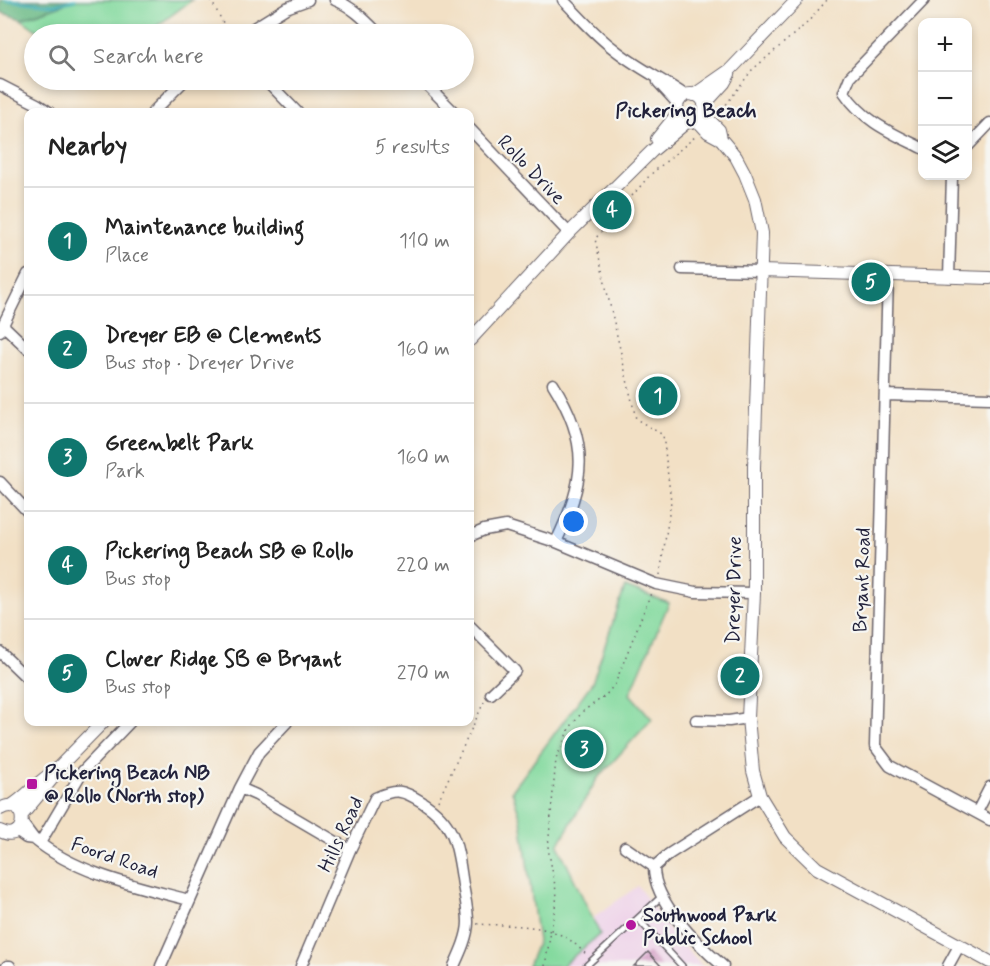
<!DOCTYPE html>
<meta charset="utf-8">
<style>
:root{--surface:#fff;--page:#f2f2f2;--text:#222;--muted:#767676;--line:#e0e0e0;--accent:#0f766e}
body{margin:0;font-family:Mynerve,sans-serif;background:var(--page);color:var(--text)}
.controls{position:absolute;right:18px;top:18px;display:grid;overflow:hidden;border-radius:12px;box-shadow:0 3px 9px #0003}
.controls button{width:54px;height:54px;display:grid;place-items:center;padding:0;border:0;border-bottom:2px solid var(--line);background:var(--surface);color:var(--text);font:30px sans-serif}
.you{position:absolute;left:574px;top:522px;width:21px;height:21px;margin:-15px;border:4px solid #fff;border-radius:50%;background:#1a73e8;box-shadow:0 0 0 9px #1a73e833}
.badge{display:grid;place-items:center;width:39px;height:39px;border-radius:50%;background:var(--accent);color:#fff;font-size:20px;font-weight:700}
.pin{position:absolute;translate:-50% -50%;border:3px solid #fff;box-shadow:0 2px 6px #0006}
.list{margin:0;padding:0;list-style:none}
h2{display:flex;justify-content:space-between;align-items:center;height:78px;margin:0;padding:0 24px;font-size:26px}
h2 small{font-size:20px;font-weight:400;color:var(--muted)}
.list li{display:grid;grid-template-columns:39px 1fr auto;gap:18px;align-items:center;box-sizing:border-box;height:108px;padding:0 24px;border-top:2px solid var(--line)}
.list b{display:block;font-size:22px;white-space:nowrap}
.list p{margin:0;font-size:20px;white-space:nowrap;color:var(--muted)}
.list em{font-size:20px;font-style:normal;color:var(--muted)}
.icon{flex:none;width:33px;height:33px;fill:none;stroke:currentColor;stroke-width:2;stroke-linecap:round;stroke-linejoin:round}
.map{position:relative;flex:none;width:990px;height:966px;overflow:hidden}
.search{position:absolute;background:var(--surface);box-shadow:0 3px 9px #0003;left:24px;top:24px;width:450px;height:66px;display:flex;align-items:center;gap:15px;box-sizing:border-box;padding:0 21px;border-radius:33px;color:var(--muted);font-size:22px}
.panel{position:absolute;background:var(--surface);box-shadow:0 3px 9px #0003;left:24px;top:108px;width:450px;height:618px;border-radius:12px}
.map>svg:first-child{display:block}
.built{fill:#eed0e8}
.green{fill:#82d99d;stroke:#527e6c;stroke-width:1.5}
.forest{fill:#69b984;stroke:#466e60;stroke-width:1.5}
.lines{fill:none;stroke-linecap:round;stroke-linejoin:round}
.stream{stroke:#3aacb3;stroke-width:3}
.building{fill:#ce8fbd}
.service-casing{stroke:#6b646b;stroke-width:8}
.minor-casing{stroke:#6b646b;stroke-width:13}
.tertiary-casing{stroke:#6b646b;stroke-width:14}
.path{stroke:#6b646b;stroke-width:1.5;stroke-dasharray:1.5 4.5;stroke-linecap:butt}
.service{stroke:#fff;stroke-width:5}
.minor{stroke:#fff;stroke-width:10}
.tertiary{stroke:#fff;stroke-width:12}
.poi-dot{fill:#b5179e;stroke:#f6f6f2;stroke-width:2}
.labels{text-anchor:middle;stroke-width:4.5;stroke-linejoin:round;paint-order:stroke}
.street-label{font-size:20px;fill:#22223b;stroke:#f6f6f2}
.poi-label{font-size:20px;font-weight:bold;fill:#22223b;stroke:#f6f6f2;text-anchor:start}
.neighbourhood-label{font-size:21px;font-weight:bold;fill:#22223b;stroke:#f6f6f2}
</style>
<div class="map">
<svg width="990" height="966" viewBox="0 0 990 966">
<rect width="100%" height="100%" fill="#f6f6f2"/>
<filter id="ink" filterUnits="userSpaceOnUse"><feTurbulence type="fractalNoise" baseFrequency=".0167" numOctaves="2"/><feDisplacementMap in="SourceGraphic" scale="12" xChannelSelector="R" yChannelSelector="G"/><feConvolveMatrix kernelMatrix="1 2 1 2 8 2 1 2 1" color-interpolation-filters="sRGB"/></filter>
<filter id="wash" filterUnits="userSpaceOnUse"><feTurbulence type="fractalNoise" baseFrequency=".008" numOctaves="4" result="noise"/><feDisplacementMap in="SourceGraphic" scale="24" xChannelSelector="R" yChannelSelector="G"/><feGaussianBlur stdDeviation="1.35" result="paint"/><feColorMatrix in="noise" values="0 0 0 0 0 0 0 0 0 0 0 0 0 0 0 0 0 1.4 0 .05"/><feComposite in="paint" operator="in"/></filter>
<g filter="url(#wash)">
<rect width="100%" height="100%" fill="#f2e0c5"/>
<path class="built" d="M638,886L671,933L702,966H562L600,934L594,917Z"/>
<path class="green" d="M67,0H192L146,34H42L21,19L64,4Z
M625,587L669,603L630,694L652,719L597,779L558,845L600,934L562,966H528L538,941L521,819L512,791L592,683Z"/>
<path class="forest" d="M0,0H67L64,4L21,19L0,12Z"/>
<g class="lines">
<path class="stream" d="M5,0L53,5L75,0"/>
</g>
<g id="blocks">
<path class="building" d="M648,952L661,966H634Z"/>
</g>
</g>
<g filter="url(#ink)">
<use href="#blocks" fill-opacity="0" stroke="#6b646b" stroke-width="1.5"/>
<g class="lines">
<g class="service-casing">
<path id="service" d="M638,919L682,966
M586,966L662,896"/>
</g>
<g class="minor-casing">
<path id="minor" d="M335,0C353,7 366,21 379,34
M563,0C579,16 595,35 614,49C636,67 662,79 685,95
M244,34L286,8L308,0
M266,80L297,112
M422,80L454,112
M658,82L678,104
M0,85L37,104L49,112
M153,112L185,80
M470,129L569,233
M968,146L990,123
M922,148C892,133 864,122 844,92L850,77L924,0
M682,269L760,271
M888,276L875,746L890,766L990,820
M949,277L952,176
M3,325L28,349
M0,331L28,274
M553,384C591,444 585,481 556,542
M886,395L990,398
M0,482L28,512
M470,536L484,530L506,526L556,542L656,584L695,592L754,593
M470,626L515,671L491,694
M0,652L28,679
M696,720L729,721L748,718
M240,788L256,795L350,850
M977,812L990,787
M16,831L26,838L34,839L22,823
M34,839C77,874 136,886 189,900
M40,843L82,772L130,722
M625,847L654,867
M7,966H10
M161,966L240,788L259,752L287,722
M301,966L350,850L375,798C396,788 403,790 422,802C457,824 457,847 463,885C465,897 468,910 468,922C468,936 460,953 454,966
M723,966C698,945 653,901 654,867L669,854L760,796
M948,966L959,946"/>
</g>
<g class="tertiary-casing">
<path id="tertiary" d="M677 108a14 14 0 1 1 28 0a14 14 0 1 1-28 0Z
M694,95L730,70L797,0
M704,105L724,83L729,74
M703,114L719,130L721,139L736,157L745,174L755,199L762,233L754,467V593L748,718L753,771L760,796L785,837L817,868L990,962
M697,120L708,132L721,139
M657,139L678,113
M760,271L990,278
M470,340L569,233L652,151L688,121
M11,806C27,796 38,781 55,771L103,722
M0,809C29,793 29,846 0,831
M22,815L51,780"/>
</g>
<path class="path" d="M211,0L229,34
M719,114L752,70L807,23L827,0
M660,575L671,501L663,435L636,419L595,239L650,175L696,136
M438,801L484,702
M477,924C505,926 539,923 565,937C573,941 580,949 587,955
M545,966L557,896L548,848L556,759L569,729L583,711L605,696L615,684L651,593"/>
<use href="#service" class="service"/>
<use href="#minor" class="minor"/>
<use href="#tertiary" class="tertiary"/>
</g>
</g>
<g class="poi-dot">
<rect x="26" y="778" width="12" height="12" rx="3"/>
<circle cx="631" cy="925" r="6"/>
</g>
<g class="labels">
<g class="street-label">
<text transform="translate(532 169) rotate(46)" y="7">Rollo Drive</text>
<text transform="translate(861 580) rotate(-88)" y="7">Bryant Road</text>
<text transform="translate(733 590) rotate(-89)" y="7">Dreyer Drive</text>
<text transform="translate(340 834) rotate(-65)" y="7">Hills Road</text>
<text transform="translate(115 857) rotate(19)" y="7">Foord Road</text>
</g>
<g class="poi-label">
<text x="44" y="779">Pickering Beach NB<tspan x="44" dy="23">@ Rollo (North stop)</tspan></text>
<text x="643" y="921">Southwood Park<tspan x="643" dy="23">Public School</tspan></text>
</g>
<g class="neighbourhood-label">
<text x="686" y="117">Pickering Beach</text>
</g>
</g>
</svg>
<div class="controls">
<button>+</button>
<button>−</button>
<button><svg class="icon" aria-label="layers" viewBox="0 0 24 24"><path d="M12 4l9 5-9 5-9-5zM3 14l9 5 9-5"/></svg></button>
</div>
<div class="you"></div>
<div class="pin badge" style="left:658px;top:396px">1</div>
<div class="pin badge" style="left:740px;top:676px">2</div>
<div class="pin badge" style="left:584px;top:749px">3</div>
<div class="pin badge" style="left:612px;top:210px">4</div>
<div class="pin badge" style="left:871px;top:282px">5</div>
<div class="search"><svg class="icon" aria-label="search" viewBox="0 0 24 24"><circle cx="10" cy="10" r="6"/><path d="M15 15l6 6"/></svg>Search here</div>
<section class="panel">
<h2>Nearby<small>5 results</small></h2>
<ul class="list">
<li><span class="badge">1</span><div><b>Maintenance building</b><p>Place</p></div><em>110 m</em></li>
<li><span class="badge">2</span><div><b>Dreyer EB @ Clements</b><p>Bus stop · Dreyer Drive</p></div><em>160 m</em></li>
<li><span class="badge">3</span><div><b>Greenbelt Park</b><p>Park</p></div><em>160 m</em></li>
<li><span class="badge">4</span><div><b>Pickering Beach SB @ Rollo</b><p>Bus stop</p></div><em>220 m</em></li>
<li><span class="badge">5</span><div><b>Clover Ridge SB @ Bryant</b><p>Bus stop</p></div><em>270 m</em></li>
</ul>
</section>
</div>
